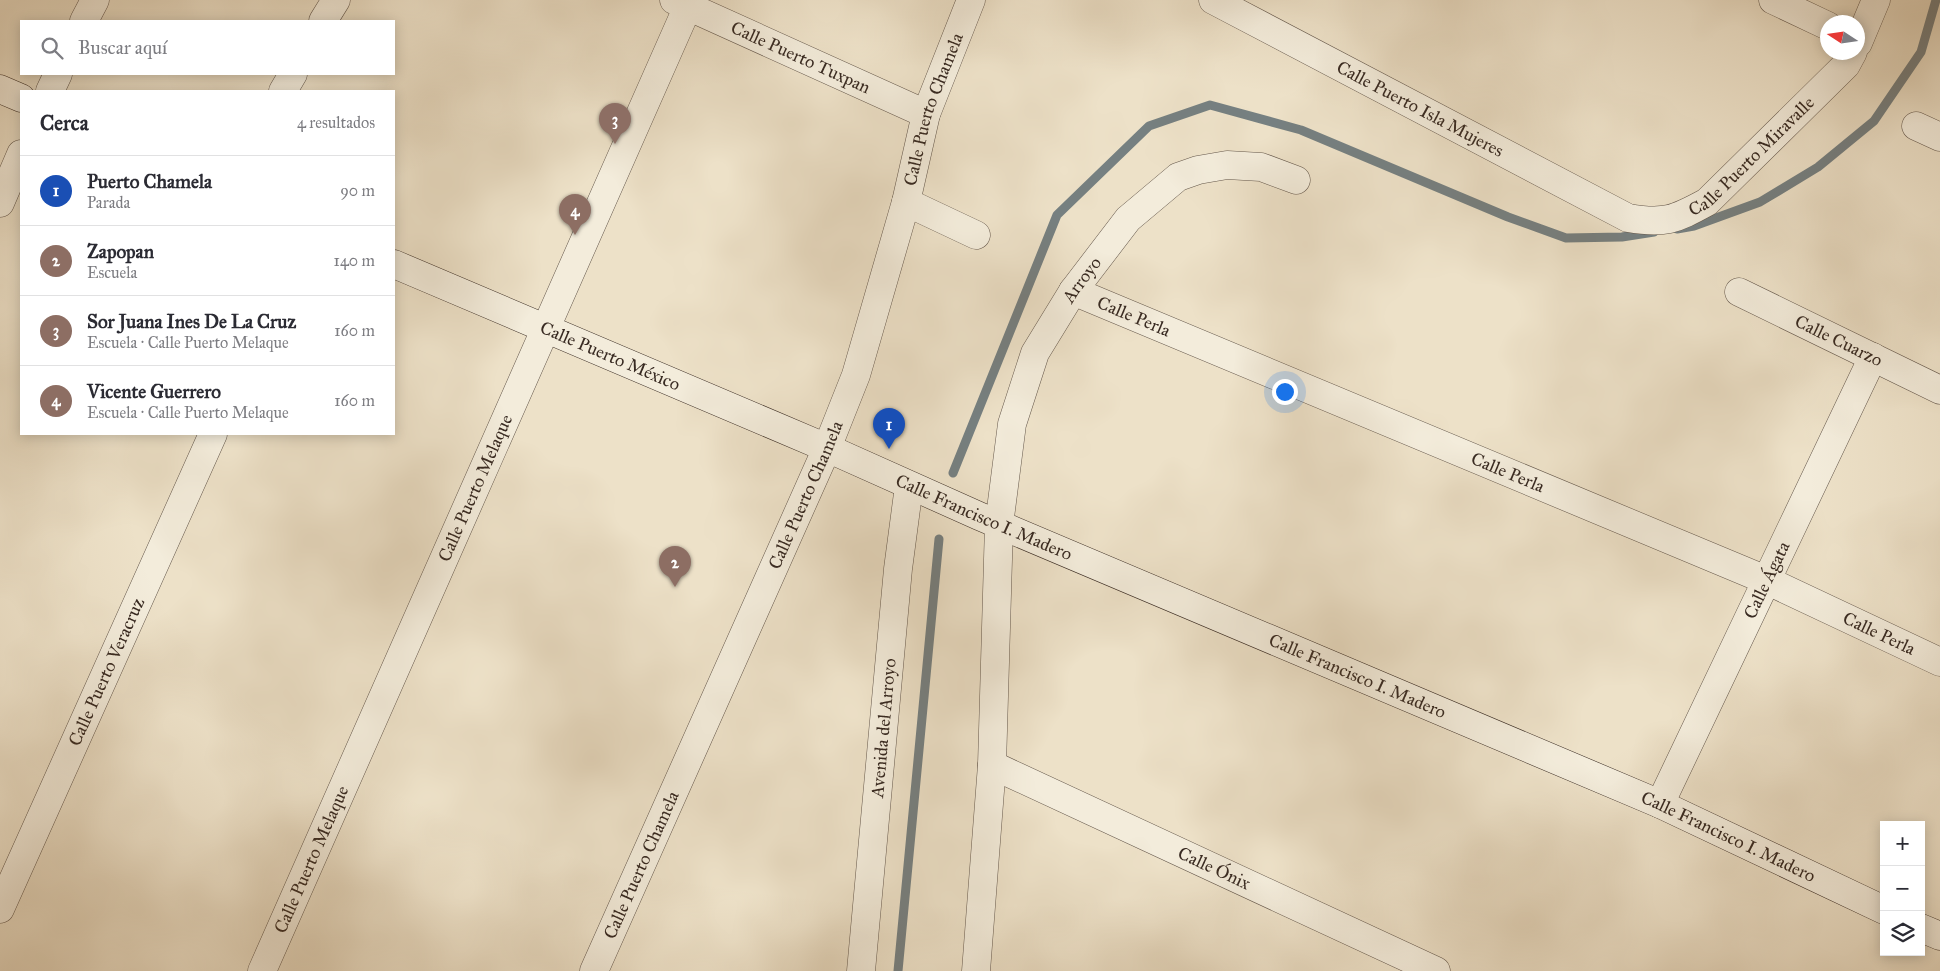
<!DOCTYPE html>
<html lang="es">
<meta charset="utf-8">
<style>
:root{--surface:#fff;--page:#f2f2f3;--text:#2b2b33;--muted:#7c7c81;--line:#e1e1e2;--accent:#8f2418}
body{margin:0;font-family:"IM FELL Great Primer",serif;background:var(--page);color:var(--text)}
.controls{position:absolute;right:15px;bottom:15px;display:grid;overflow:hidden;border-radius:0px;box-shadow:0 2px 12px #0003}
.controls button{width:45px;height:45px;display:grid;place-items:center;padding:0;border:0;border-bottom:1px solid var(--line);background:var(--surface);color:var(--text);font:25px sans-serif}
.compass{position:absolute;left:1820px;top:15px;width:45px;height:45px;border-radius:50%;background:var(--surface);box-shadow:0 2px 12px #0003;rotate:282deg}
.you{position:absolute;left:1284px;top:391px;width:18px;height:18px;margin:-12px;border:4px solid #fff;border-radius:50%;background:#1a73e8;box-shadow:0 0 0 8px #1a73e833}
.badge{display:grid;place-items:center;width:32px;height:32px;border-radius:50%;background:var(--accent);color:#fff;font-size:16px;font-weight:700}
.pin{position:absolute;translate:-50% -41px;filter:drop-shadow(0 1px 2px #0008)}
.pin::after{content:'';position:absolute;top:26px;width:18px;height:15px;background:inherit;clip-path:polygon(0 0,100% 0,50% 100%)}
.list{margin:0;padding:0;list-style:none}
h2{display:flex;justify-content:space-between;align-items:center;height:65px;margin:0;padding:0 20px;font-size:21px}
h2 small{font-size:16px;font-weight:400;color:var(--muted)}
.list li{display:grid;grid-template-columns:32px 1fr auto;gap:15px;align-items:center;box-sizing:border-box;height:70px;padding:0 20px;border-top:1px solid var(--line)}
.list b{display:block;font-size:19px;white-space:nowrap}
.list p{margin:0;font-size:16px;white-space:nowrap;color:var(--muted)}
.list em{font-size:16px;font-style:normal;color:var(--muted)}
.icon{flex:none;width:28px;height:28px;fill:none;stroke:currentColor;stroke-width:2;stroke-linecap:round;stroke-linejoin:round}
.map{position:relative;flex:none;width:1940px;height:971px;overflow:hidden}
.search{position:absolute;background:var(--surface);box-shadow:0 2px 12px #0003;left:20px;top:20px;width:375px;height:55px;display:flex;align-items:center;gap:12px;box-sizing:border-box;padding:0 18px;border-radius:0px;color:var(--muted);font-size:19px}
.panel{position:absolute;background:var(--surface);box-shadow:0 2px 12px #0003;left:20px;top:90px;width:375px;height:345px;border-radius:0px}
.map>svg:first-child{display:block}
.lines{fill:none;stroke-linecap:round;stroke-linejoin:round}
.stream{stroke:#768081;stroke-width:9}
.street-casing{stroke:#65584c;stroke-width:29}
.secondary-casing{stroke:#382a22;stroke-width:29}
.street{stroke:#f3ecdb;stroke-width:28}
.secondary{stroke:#f3ecdb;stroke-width:28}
.labels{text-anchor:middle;stroke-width:5;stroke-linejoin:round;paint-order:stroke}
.street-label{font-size:18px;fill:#382a22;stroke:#f3ecdb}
</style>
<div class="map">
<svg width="1940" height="971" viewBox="0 0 1940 971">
<rect width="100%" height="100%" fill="#ede1c8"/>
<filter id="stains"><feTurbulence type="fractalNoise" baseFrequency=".004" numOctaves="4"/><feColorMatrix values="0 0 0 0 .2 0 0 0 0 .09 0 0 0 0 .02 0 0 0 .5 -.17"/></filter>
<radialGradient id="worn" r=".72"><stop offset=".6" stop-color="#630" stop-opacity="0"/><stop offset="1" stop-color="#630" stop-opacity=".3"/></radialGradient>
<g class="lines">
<path class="stream" d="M1677,229L1694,226L1760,202L1818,167L1874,121L1921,52L1936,0
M953,473L1057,215L1149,126L1210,105L1301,130L1508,217L1566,238L1622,237L1654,232
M898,971L939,539"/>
<g class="street-casing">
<g id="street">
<path id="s1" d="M674,0L926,114"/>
<path id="s2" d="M1213,0L1628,218C1665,224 1674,220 1707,202L1846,65L1853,52"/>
<path d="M1773,0L1828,26"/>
<path d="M84,21L95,0"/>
<path d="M323,21L336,0"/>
<path d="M1858,43L1876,0"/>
<path d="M50,91L58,74"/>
<path d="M283,91L293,74"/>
<path d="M1916,126L1940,137"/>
<path d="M906,202L976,235"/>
<path d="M0,203L21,154"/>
<path id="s3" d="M1073,291L1766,580L1940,662"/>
<path id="s4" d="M1739,292L1940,390"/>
<path id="s5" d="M992,765L1436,971"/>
<path id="s6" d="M1660,804L1873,357"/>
<path id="s7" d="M0,909L213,434"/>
<path id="s8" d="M262,971L688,6"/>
<path id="s9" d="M594,971L827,448L856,375L906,202L926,114L971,0"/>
<path id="s10" d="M861,971L898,569L909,486"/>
<path id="s11" d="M976,971L992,765L999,525L1012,424L1035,353L1073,291L1128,219L1178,177L1198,170L1227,165L1261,167L1296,180"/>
</g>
</g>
<g class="secondary-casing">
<g id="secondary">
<path d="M0,89L21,98"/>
<path id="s12" d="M394,264L827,448L979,516L1660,804L1884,910"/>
<path d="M1921,928L1940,936"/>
</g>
</g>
<use href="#street" class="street"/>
<use href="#secondary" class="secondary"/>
</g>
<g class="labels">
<g class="street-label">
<text dy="6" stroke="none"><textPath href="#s1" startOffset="139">Calle Puerto Tuxpan</textPath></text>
<text dy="6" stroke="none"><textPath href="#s2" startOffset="234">Calle Puerto Isla Mujeres</textPath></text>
<text dy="6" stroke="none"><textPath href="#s9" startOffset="928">Calle Puerto Chamela</textPath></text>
<text dy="6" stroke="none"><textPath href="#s2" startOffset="615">Calle Puerto Miravalle</textPath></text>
<text dy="6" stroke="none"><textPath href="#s11" startOffset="710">Arroyo</textPath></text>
<text dy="6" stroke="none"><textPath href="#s3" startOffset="66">Calle Perla</textPath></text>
<text dy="6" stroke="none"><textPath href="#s4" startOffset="111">Calle Cuarzo</textPath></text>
<text dy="6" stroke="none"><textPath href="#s12" startOffset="235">Calle Puerto México</textPath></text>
<text dy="6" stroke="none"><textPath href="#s3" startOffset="471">Calle Perla</textPath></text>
<text dy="6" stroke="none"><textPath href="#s8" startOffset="528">Calle Puerto Melaque</textPath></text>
<text dy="6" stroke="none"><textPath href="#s9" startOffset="521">Calle Puerto Chamela</textPath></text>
<text dy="6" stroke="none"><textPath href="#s12" startOffset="642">Calle Francisco I. Madero</textPath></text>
<text dy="6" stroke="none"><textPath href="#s6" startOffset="248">Calle Ágata</textPath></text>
<text dy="6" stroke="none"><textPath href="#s3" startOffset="876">Calle Perla</textPath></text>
<text dy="6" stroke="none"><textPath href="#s7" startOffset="260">Calle Puerto Veracruz</textPath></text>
<text dy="6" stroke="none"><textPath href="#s12" startOffset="1048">Calle Francisco I. Madero</textPath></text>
<text dy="6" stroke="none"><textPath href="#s10" startOffset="244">Avenida del Arroyo</textPath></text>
<text dy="6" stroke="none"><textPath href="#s12" startOffset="1452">Calle Francisco I. Madero</textPath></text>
<text dy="6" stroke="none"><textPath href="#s8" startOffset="122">Calle Puerto Melaque</textPath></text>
<text dy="6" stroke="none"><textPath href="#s9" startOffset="116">Calle Puerto Chamela</textPath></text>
<text dy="6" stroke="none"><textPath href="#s5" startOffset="245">Calle Ónix</textPath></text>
</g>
</g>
<rect width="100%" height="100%" filter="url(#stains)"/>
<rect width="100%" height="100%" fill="url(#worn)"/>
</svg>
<div class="controls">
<button>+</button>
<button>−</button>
<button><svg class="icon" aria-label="layers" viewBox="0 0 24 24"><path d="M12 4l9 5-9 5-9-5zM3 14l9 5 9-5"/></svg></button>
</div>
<svg class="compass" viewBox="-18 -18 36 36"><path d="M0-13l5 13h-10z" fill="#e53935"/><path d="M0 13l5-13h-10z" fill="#7c7c81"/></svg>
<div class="you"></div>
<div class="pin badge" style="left:889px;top:449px;background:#1a4fb4">1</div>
<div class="pin badge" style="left:675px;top:587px;background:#8d6e63">2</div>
<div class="pin badge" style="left:615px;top:144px;background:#8d6e63">3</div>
<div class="pin badge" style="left:575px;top:235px;background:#8d6e63">4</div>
<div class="search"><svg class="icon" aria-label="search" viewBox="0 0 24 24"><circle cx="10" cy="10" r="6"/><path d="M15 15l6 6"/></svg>Buscar aquí</div>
<section class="panel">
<h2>Cerca<small>4 resultados</small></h2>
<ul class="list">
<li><span class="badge" style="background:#1a4fb4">1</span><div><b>Puerto Chamela</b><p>Parada</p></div><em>90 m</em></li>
<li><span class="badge" style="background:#8d6e63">2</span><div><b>Zapopan</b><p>Escuela</p></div><em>140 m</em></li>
<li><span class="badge" style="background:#8d6e63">3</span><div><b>Sor Juana Ines De La Cruz</b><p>Escuela · Calle Puerto Melaque</p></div><em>160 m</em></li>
<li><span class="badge" style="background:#8d6e63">4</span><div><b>Vicente Guerrero</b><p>Escuela · Calle Puerto Melaque</p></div><em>160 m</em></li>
</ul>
</section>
</div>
